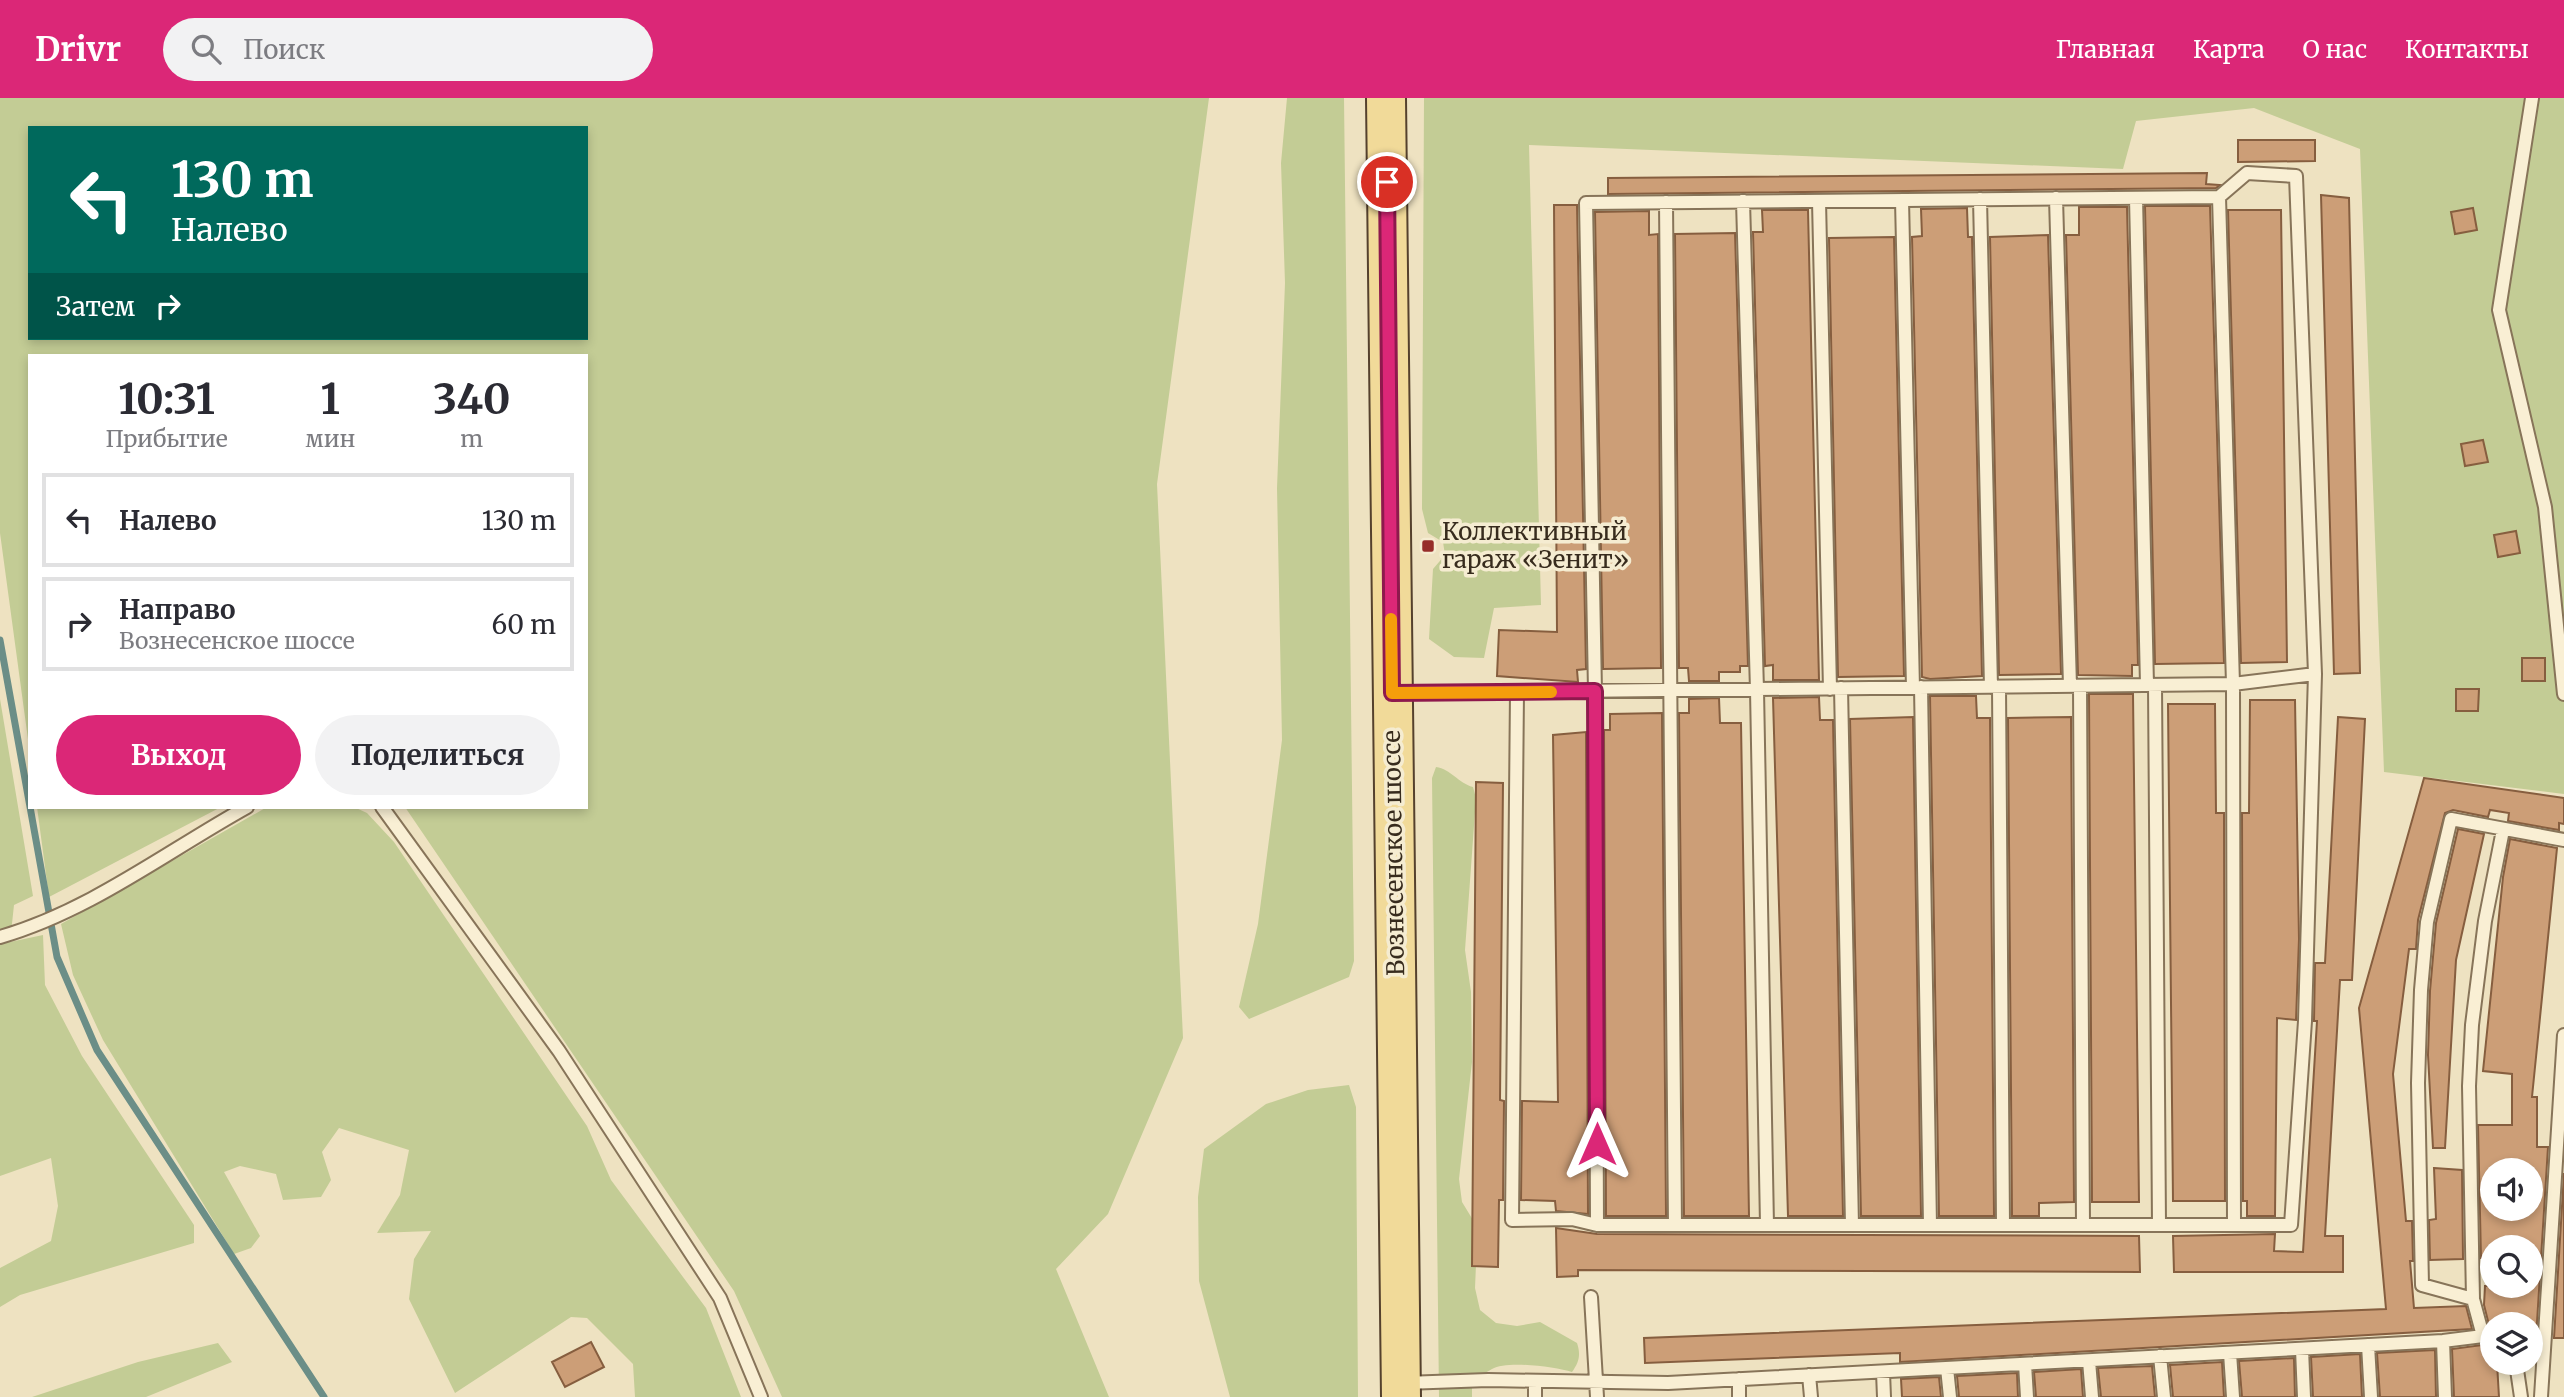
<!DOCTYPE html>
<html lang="ru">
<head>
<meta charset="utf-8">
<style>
  :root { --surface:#fff; --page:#f2f2f3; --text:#2b2b33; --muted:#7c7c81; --line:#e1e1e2; --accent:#db2777 }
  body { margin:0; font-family:Merriweather,serif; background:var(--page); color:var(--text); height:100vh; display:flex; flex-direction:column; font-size:26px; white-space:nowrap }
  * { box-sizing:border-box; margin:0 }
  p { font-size:23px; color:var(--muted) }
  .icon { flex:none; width:38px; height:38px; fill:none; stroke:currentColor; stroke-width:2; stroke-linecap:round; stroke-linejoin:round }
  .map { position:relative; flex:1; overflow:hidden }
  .sheet { position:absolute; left:28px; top:256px; width:560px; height:455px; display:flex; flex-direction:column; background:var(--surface); border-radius:0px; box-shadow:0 4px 10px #0003 }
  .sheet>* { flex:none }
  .top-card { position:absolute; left:28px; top:28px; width:560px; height:214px; border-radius:0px; box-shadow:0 4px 10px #0003; background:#00695c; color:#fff; overflow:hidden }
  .tools { position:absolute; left:2480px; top:1060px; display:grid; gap:14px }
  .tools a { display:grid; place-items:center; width:63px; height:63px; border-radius:50%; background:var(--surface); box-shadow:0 4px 10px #0003; font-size:35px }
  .pin { position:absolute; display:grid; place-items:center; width:60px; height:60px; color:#fff; margin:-30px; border:4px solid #fff; border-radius:50%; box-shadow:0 2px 7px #0007 }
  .me { position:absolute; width:77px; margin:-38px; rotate:0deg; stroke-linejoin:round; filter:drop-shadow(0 0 5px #0008) }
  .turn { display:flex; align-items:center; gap:24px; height:147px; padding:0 28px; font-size:32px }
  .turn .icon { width:91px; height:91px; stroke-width:2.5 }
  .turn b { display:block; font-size:49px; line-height:60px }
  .then { display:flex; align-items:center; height:66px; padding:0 28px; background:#0003; gap:14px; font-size:26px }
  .eta { display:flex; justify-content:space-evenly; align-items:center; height:119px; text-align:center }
  .eta b { font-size:42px; font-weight:700; line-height:49px }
  .cta { display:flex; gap:14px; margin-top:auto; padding:14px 28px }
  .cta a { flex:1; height:80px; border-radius:42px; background:var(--accent); color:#fff; font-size:28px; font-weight:700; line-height:80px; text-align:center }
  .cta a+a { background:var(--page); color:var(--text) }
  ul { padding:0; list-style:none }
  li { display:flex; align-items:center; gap:21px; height:94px; margin:0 14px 10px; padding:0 14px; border:4px solid var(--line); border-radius:0px }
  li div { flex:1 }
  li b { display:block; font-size:26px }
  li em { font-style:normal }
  header { display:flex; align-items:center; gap:42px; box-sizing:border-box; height:98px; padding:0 35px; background:var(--accent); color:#fff }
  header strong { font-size:33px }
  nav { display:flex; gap:38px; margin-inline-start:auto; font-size:24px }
  .search { width:490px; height:63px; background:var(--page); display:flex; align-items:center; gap:18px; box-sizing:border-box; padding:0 24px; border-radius:38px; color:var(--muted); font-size:26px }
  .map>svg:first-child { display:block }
  .green { fill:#c3cc95; fill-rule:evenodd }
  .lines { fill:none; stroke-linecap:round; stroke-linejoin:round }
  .stream { stroke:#6b8e87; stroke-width:7 }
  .building { fill:#cc9e77; stroke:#865e3f; stroke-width:2; fill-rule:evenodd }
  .service-casing { stroke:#877459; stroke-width:16 }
  .primary-casing { stroke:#55412d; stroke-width:42 }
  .service { stroke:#f9efd4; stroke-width:12 }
  .primary { stroke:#f1da99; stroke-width:38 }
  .route-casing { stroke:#8e194d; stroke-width:18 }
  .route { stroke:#db2777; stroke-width:12 }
  .slow { stroke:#f59e0b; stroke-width:12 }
  .poi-dot { fill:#962d29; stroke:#f5ecd1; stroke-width:2.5 }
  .labels { text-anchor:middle; stroke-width:7; stroke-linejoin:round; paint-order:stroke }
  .poi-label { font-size:24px; fill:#372b1d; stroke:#f5ecd1; text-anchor:start }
  .street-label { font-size:24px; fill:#372b1d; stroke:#f5ecd1 }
</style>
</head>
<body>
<header>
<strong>Drivr</strong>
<div class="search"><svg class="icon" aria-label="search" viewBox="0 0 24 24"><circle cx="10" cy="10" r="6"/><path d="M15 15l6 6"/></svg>Поиск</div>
<nav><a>Главная</a><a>Карта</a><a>О нас</a><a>Контакты</a></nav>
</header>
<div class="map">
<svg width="2564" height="1299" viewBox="0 0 2564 1299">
  <rect width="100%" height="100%" fill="#eee2c1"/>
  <path class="green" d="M0,0H1209L1157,386L1183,940L1108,1116L1056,1171L1109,1299H782L734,1193L405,709H586V257H30V656L0,435ZM30,30H586V240H30Z
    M1287,0H1344L1354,863L1349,879L1249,921L1239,909L1258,826L1282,642L1277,390L1285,185L1281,65Z
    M1424,0H2564V696L2384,674L2360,51L2254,10L2136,23L2123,71L1529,47L1541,507L1494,510L1484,560L1454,559L1429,541L1433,471L1445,457L1443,444L1428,435L1422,411Z
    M0,601L33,798L14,807L10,844L43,837L45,887L82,958L194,1127V1145L20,1197L0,1209V1170L51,1143L58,1108L51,1060L0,1078Z
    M1436,669C1451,671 1458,685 1473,689L1476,700L1465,852L1471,894L1472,964L1459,1081L1462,1104L1473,1122L1477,1143L1475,1190L1480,1212L1496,1225L1517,1228L1540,1224L1577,1245C1581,1257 1579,1264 1572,1274C1555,1269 1507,1262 1492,1271C1485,1275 1480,1278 1472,1281V1299H1439L1432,680Z
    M37,709H221L49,799Z
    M267,709H354L367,715L394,744L587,1028L611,1082L706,1210L741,1299H635L633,1266L587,1220L571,1219L455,1295L409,1201L414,1161L431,1133L377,1135L400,1097L409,1052L339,1030L322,1054L331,1082L321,1099L283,1102L276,1076L240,1068L224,1074L260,1138L251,1150L234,1156L103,942L73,877L61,826Z
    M1349,987L1356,1009L1358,1299H1230L1199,1183L1198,1099L1204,1051L1266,1006L1308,992Z
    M218,1245L232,1264L146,1299H32L138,1264Z"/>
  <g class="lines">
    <path class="stream" d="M0,542L57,859L97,952L324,1299"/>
  </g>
  <path class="building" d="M2238,42H2315V63L2238,64Z
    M2207,75L2206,86L2220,87L2216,90L1608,96V80Z
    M2321,97L2349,100L2360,575L2334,576Z
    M1554,107H1577L1586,571L1577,572L1578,584L1497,578L1499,532L1557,534Z
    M2145,108H2210L2224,565L2155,566Z
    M2079,109H2127L2138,567H2132V578L2078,577L2066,137H2079Z
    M1967,110L1968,139H1972L1982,578L1930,581L1922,579L1912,139L1922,138L1921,111Z
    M2473,110L2477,132L2455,136L2451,114Z
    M1762,112H1808L1819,582H1773V567L1765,568L1753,134H1763Z
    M2228,112H2281L2287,564L2241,565Z
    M1649,113V137L1658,136L1661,570L1603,571L1595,114Z
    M1735,135L1748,568H1740V574H1719V583H1689L1688,570H1679L1675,136Z
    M2048,137L2061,576L1999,577L1990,139Z
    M1894,139L1904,578L1838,579L1829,140Z
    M2483,342L2488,364L2465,368L2461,346Z
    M2516,433L2520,455L2498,459L2494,437Z
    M2522,560H2545V583H2522Z
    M2456,591H2479L2478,613H2456Z
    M2089,596H2133L2139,1104H2092Z
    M1930,598H1976L1977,620H1990L1994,1118H1939Z
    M1819,599L1820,622H1833L1843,1118H1788L1773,600Z
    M1719,600L1720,625H1741L1749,1118H1684L1679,615H1689V601Z
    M2250,602H2295L2299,841L2296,922L2277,920L2275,1118H2247V1103H2243L2242,715H2249Z
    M2168,606H2215L2216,715H2224L2225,1103H2173Z
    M1662,615L1666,1118H1606L1604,632H1610V616Z
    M1913,619L1921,1118H1861L1850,621Z
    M2071,619L2074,1104L2039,1105V1118H2012L2008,620Z
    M2338,619L2365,621L2352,882H2340L2325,1138H2343V1174H2174L2173,1138L2275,1136L2274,1153L2303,1154L2317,923H2314L2315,865H2325Z
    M1586,634L1588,1116L1556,1113L1555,1103L1521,1102L1522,1003L1558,1004L1553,637Z
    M2424,680L2564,700V726L2559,725V732L2508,723L2509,715L2490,712L2488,719L2453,712L2445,715L2418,822L2416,851H2409L2393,976L2406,1123H2412L2413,1163H2410L2414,1210L2466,1208L2472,1231L1900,1264V1255L1645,1265L1644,1240L2386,1211L2359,910Z
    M1476,684L1503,685L1500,1002L1504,1003L1503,1102H1499L1498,1169L1472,1168Z
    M2458,731L2484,736L2456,862L2445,1050H2433L2428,957L2430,893L2436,825Z
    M2510,741L2557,750L2532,999H2537V1049H2548L2536,1240H2530V1227H2492L2490,1231L2484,1207L2485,1188H2530V1150H2492V1159L2481,1160L2478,1027H2512V976L2483,973L2503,779ZM2492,1073H2530V1111H2492Z
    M2434,1070L2462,1072L2463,1161L2430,1162L2429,1122L2436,1121Z
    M2564,1075V1240H2554Z
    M1556,1130L1597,1136L2139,1138L2140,1174L1578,1172V1178L1557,1179Z
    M591,1244L604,1269L565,1289L552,1264Z
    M2482,1247L2492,1250V1265H2497L2499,1299H2454L2452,1251Z
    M2435,1252L2436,1299H2380L2377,1255Z
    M2360,1256L2362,1299H2313L2311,1259Z
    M2294,1260L2295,1299H2242L2239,1263Z
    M2222,1264L2224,1299H2173L2170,1267Z
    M2152,1268L2155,1299H2101L2098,1270Z
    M2081,1271L2083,1299H2036L2034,1274Z
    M2017,1275L2018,1299H1959L1957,1278Z
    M1939,1279L1941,1299H1902L1901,1281Z"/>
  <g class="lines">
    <defs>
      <path id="service" d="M2532,0L2499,212L2545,409L2564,596
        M2219,99L2233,586L2234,1127
        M2056,100L2070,588
        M2136,100L2147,587
        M1980,101L1991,589
        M1902,102L1913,590
        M1743,103L1757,592L1767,1127
        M1819,103L1830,591
        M1666,104L1675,1127
        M2155,587L2159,1127
        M2080,588L2083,1127
        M1921,589L1930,1127
        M1999,589L2003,1127
        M1841,590L1852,1127
        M1517,594L1512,1122L1572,1121L1597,1127H2291L2305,923L2315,576L2296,78L2247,75L2219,99L1586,105L1595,593L1597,1127
        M1395,595L2233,586L2315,576
        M382,709L559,953L720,1200L761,1299
        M0,839C90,813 166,754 247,709
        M1591,1199L1597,1299
        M2473,1201L2422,1187L2418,985L2421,892L2427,824L2451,721L2564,742
        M2492,1241L2483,1238L2473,1201L2469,988L2472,927L2485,823L2503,732
        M2443,1243L2445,1299
        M2368,1247L2371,1299
        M2302,1251L2304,1299
        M2230,1255L2233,1299
        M2160,1258L2164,1299
        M2089,1263L2092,1299
        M2516,1265L2521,1299
        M2025,1266L2027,1299
        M1947,1270L1950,1299
        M1883,1274L1884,1299
        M1809,1277L1811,1299
        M1739,1281V1299
        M1535,1284V1299
        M1405,1285L1488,1282L1668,1285L2443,1243L2483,1238
        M2541,1299L2564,937"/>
      <path id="primary" d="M1386,0L1401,1299"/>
    </defs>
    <use href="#service" class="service-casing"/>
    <use href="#primary" class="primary-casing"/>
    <use href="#service" class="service"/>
    <use href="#primary" class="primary"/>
  </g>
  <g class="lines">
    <defs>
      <path id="route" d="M1387,84L1392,595L1595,593L1597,1046"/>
    </defs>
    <use href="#route" class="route-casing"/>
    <use href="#route" class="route"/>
    <path class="slow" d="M1391,521L1392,595L1551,594"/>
  </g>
  <rect class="poi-dot" x="1421" y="441" width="14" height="14" rx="3.5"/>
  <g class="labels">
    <g class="poi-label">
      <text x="1442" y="442">Коллективный<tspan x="1442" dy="28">гараж «Зенит»</tspan></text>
    </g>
    <g class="street-label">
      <text transform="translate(1394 755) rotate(-91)" y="8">Вознесенское шоссе</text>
    </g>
  </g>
</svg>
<div class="tools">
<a><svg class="icon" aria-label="sound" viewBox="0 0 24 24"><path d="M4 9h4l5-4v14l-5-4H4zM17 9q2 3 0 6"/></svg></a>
<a><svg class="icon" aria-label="search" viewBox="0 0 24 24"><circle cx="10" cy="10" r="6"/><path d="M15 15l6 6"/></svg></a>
<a><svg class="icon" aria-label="layers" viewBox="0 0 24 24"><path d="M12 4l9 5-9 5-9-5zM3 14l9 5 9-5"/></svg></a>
</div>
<div class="pin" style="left:1387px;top:84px;background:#d93025"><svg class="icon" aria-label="arrive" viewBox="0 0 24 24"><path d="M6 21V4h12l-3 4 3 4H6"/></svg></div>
<svg class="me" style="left:1597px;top:1046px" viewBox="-20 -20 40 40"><path d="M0-17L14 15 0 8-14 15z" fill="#db2777" stroke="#fff" stroke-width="4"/></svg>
<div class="top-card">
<div class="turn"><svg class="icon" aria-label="left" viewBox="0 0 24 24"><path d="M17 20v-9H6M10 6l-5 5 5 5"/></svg><div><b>130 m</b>Налево</div></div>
<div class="then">Затем<svg class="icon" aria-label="right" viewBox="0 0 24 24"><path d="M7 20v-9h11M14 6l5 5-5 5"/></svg></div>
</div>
<section class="sheet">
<div class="eta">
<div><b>10:31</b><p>Прибытие</p></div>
<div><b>1</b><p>мин</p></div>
<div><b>340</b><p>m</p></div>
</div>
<ul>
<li><svg class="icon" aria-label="left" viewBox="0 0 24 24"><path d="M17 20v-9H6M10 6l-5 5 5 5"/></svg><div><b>Налево</b></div><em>130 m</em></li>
<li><svg class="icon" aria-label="right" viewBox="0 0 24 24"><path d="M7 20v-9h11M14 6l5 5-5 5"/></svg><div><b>Направо</b><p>Вознесенское шоссе</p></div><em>60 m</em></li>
</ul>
<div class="cta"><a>Выход</a><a>Поделиться</a></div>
</section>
</div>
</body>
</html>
